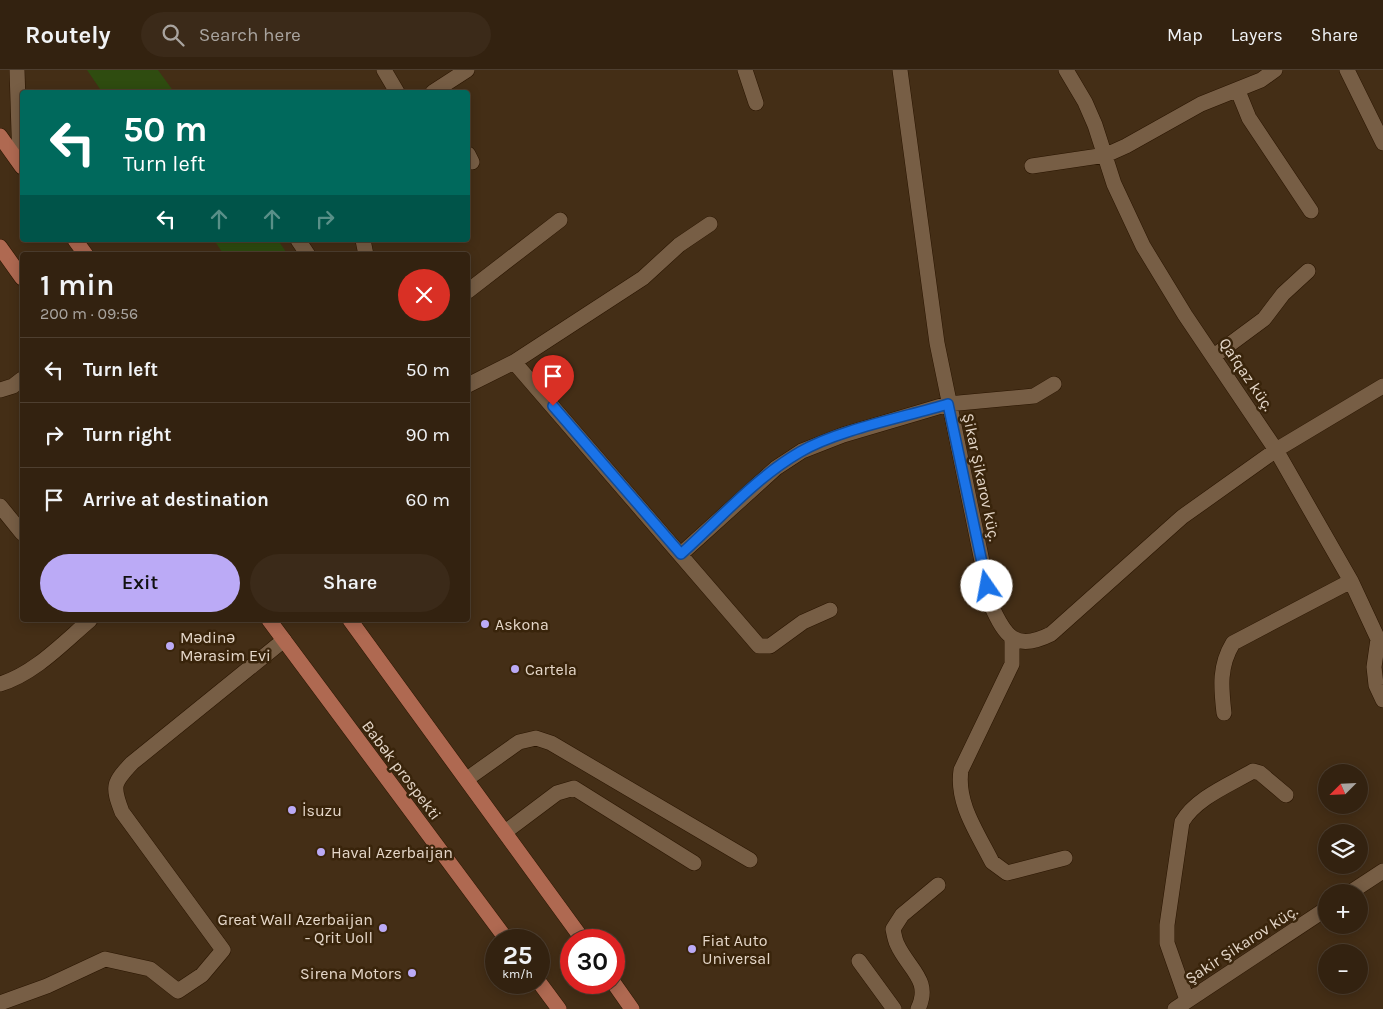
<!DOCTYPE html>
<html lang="en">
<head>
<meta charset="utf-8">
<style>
  :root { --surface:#332210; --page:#3b2a19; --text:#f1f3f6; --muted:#a9a49f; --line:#4e3f30; --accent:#bbaaf6 }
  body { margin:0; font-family:Karla,sans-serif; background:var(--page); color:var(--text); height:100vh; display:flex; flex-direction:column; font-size:19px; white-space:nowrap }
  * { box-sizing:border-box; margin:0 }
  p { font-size:16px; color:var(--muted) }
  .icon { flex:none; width:28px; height:28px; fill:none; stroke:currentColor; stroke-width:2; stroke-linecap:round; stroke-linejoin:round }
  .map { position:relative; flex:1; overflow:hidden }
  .panel { position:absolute; left:20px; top:182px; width:450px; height:370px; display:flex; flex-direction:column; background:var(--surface); border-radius:5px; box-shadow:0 2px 12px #0003,0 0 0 1px var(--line) }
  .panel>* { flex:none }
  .banner { position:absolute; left:20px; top:20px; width:450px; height:152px; border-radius:5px; box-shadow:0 2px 12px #0003,0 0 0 1px var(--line); background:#00695c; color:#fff; overflow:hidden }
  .needle { width:32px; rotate:246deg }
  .controls { position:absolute; left:1318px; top:694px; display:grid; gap:10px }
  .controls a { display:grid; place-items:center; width:50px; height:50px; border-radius:50%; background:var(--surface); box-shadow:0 2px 12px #0003,0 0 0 1px var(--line); font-size:25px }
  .speed { position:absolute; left:485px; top:859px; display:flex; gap:10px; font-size:25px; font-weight:700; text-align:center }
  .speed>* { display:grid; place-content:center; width:65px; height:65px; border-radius:50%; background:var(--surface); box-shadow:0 2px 12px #0003,0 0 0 1px var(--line); line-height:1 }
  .speed small { font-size:12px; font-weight:400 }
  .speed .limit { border:8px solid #d22; background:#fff; color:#111 }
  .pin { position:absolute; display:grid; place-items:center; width:42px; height:42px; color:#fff; margin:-51px -21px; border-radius:50% 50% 50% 0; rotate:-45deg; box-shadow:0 0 5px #0007 }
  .pin .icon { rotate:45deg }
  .me { position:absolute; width:55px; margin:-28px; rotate:348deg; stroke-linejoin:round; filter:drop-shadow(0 0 4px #0008) }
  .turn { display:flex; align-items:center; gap:18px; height:105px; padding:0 20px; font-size:22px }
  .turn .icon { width:65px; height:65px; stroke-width:2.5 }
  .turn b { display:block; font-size:35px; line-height:42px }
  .lanes { display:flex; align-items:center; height:48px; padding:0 20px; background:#0003; justify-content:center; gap:25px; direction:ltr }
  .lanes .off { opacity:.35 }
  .round { display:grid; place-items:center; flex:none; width:52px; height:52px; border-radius:26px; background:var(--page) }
  .headline { display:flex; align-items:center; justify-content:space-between; height:85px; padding:0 20px }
  h1 { font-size:30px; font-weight:600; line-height:38px }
  .cta { display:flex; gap:10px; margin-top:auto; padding:10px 20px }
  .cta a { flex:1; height:58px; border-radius:30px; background:var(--accent); color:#111; font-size:20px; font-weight:600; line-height:58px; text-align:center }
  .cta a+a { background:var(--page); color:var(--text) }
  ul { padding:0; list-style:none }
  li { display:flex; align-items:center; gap:15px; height:65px; padding:0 20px; border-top:1px solid var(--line) }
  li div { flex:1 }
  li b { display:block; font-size:19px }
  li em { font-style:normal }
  header { display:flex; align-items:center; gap:30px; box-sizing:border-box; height:70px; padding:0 25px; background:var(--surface); border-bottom:1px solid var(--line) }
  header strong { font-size:24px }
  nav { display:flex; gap:28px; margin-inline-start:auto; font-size:18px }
  .search { width:350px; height:45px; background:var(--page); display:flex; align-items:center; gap:12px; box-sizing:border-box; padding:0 18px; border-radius:28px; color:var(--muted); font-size:19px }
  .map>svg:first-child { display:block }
  .green { fill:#2f4c10 }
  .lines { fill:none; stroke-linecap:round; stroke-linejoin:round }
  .minor-casing { stroke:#2a1500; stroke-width:16 }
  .major-casing { stroke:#2a1500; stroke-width:16 }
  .minor { stroke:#775e45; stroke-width:15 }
  .major { stroke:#af6951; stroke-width:15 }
  .route-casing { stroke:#114b97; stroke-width:12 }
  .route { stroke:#1a73e8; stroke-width:9 }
  .poi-dot { fill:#bbaaf6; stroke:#39240b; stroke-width:2 }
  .labels { text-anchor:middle; stroke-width:5; stroke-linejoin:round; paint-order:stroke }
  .street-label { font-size:16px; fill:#e5d7c9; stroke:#39240b }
  .poi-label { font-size:16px; fill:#e5d7c9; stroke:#39240b; text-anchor:start }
</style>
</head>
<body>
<header>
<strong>Routely</strong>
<div class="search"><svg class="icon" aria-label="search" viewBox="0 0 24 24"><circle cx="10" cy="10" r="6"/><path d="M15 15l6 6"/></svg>Search here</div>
<nav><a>Map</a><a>Layers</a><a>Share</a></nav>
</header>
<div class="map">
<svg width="1383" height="939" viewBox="0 0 1383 939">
  <rect width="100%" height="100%" fill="#442e16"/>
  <path class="green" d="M87,0H158L174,22H102Z
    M214,170H278L288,185H224Z"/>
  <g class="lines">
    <defs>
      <path id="minor" d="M17,0L20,93
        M384,0L397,22
        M745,0L756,33
        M900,0L937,273L991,535C1005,566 1015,582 1051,564L1182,447L1276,380L1383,316
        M1066,0L1085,32L1095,55L1114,114L1143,176L1185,245L1276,380L1351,511L1378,569L1374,597L1376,615L1383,630
        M1347,0L1383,73
        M1238,21L1249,48L1311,141
        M433,22L467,0
        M468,84L472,92
        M1032,96L1106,85L1126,76L1201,34L1261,10L1275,0
        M298,170L308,185
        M363,170L366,185
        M468,221L560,150
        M1214,286L1264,249L1283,224L1308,201
        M514,292L759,576H770L803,552L830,540
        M468,315L514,292L643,208L679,175L710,154
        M0,320L13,316L22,309
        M0,436L22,463
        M681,484L776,398L802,381L843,365L948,334L1034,326L1054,314
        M1012,568V594L961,700C956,733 977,762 992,792L1007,803L1065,788
        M0,614C34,604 63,573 90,550
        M1224,643C1221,617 1219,596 1233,573L1351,511
        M467,709L519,672L536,668L551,673L750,790
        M505,762L557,723L574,718L694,793
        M1351,822L1383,801
        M859,891L894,939
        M1187,930L1167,873V855L1182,752C1196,728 1229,715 1253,701L1260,703L1286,725
        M0,933L47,916L105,889L150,899L178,921L202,905L223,880L122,742C112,716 113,713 132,693L284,570
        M918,939C932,910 908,899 897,874C895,870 894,864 893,859L902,845L938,815
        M1175,939L1326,839"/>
      <path id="major" d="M0,66L22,97
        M75,170L86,185
        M0,177L22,208
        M269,550L507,870
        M350,550L583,870
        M539,912L559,939
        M613,912L632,939"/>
    </defs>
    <use href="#minor" class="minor-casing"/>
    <use href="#major" class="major-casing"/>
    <use href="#minor" class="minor"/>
    <use href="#major" class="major"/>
  </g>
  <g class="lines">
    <defs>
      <path id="route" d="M553,336L681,484C719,450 755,408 800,382C837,360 905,347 948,334L987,516"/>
    </defs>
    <use href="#route" class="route-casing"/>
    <use href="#route" class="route"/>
  </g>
  <g class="poi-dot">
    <circle cx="485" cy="554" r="5"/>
    <circle cx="170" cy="576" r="5"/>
    <circle cx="515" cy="599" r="5"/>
    <circle cx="292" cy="740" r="5"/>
    <circle cx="321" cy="782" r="5"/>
    <circle cx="383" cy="858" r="5"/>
    <circle cx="692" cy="879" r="5"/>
    <circle cx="412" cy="903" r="5"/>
  </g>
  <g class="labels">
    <g class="street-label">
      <text transform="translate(1247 304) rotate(56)" y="6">Qafqaz küç.</text>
      <text transform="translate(982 407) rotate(78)" y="6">Şikar Şikarov küç.</text>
      <text transform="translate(402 700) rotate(53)" y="6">Babək prospekti</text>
      <text transform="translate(1241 874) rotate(-33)" y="6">Şakir Şikarov küç.</text>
    </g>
    <g class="poi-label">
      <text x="495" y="560">Askona</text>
      <text x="180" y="573">Mədinə<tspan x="180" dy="18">Mərasim Evi</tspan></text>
      <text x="525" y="605">Cartela</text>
      <text x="302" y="746">İsuzu</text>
      <text x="331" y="788">Haval Azerbaijan</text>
      <text x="373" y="855" text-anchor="end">Great Wall Azerbaijan<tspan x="373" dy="18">- Qrit Uoll</tspan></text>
      <text x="702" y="876">Fiat Auto<tspan x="702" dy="18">Universal</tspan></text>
      <text x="402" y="909" text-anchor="end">Sirena Motors</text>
    </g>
  </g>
</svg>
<div class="controls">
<a><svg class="needle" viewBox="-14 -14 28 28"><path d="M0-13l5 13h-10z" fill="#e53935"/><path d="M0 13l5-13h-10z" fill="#a9a49f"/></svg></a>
<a><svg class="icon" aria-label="layers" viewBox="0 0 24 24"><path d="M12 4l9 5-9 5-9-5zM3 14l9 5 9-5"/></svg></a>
<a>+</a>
<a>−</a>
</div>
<div class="speed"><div>25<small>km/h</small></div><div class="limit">30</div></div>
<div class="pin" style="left:553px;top:336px;background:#d93025"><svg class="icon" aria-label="arrive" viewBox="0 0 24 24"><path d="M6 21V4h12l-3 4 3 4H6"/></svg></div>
<svg class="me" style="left:987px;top:516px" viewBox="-20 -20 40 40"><circle r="19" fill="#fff"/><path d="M0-13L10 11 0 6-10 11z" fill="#1a73e8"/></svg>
<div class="banner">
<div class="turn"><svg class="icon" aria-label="left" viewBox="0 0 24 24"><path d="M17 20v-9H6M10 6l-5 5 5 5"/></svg><div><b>50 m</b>Turn left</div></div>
<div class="lanes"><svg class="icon" aria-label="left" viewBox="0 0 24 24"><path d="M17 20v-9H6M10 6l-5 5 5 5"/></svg><svg class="icon off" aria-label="ahead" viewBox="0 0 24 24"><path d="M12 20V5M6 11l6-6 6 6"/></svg><svg class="icon off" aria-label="ahead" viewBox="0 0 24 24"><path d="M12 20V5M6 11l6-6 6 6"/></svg><svg class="icon off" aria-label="right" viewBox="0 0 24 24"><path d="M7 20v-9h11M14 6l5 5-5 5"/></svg></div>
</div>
<section class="panel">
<div class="headline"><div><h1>1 min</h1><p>200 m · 09:56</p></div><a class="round" style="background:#d93025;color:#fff"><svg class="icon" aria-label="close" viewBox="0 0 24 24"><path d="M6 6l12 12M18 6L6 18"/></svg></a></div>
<ul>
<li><svg class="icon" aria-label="left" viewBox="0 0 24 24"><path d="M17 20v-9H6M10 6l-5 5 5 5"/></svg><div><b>Turn left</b></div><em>50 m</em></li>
<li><svg class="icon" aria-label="right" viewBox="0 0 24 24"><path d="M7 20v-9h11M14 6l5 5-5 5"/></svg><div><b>Turn right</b></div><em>90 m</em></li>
<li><svg class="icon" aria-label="arrive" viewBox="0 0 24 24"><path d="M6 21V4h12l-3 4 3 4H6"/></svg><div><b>Arrive at destination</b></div><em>60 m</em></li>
</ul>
<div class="cta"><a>Exit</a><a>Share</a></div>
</section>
</div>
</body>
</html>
